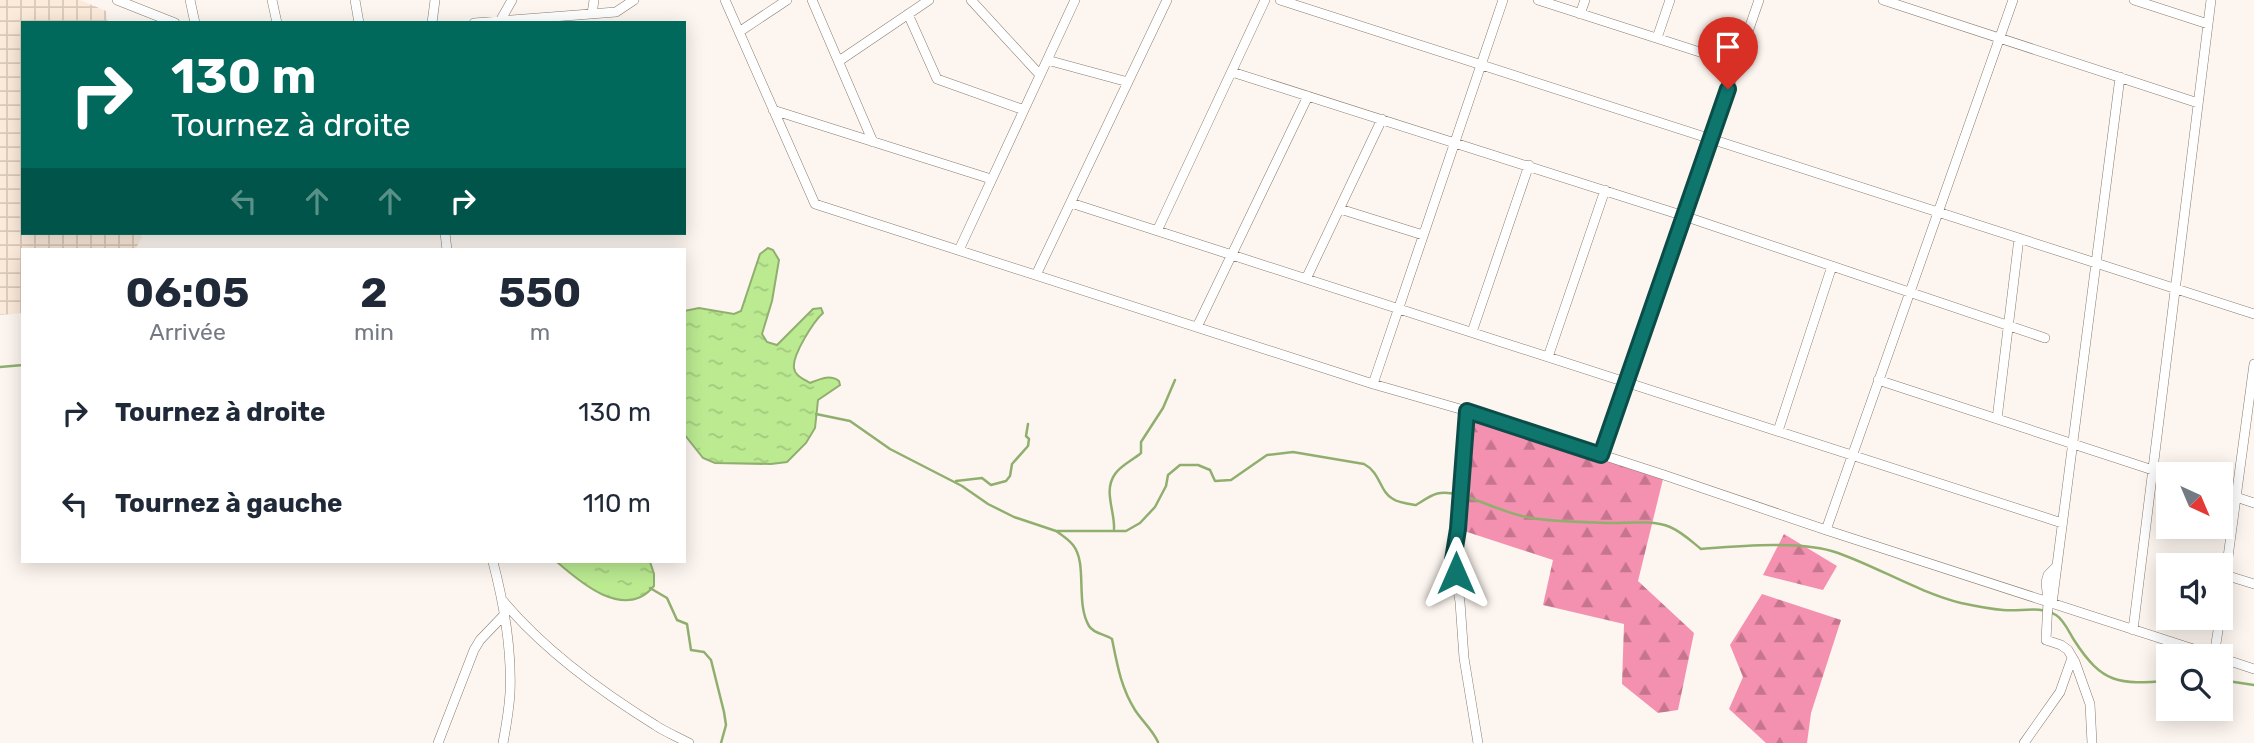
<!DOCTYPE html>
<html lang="fr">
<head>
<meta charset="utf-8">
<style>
  :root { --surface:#fff; --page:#f6f6f7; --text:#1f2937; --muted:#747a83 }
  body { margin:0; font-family:Rubik,sans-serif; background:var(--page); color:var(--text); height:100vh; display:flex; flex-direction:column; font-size:26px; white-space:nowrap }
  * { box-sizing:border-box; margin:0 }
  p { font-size:23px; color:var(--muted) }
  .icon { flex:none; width:38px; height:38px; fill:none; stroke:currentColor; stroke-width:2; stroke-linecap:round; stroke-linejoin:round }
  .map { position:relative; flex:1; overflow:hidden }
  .details { position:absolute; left:21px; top:248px; width:665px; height:315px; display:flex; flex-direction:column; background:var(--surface); border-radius:0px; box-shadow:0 4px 18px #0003 }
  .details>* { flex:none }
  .banner { position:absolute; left:21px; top:21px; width:665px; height:214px; border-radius:0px; box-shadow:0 4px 18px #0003; background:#00695c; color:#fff; overflow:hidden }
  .needle { width:46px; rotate:136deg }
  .fabs { position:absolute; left:2156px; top:462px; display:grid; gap:14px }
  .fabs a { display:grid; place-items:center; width:77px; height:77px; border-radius:0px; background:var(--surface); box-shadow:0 4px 18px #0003; font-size:35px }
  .pin { position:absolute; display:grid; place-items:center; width:60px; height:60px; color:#fff; margin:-72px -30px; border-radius:50% 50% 50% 0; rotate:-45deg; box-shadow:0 0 7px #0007 }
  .pin .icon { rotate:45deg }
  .me { position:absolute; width:77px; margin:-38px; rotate:0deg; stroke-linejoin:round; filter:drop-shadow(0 0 5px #0008) }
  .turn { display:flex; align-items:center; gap:24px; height:147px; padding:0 35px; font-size:32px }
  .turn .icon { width:91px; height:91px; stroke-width:2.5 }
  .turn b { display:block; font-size:49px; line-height:60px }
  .lanes { display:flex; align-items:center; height:66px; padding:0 35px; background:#0003; justify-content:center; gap:35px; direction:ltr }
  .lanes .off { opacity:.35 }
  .eta { display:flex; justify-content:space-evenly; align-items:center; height:119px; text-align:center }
  .eta b { font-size:42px; font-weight:700; line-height:49px }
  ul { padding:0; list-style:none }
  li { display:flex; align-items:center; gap:21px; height:91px; padding:0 35px }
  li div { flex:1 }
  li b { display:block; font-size:26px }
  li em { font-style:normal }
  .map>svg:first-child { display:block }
  .industrial { fill:url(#industrial-grid) }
  .forest { fill:url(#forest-firs) }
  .water { fill:url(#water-ripples); stroke:#90af6f; stroke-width:2 }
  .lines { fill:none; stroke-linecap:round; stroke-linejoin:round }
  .stream { stroke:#90af6f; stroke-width:2.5 }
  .street-casing { stroke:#897b6d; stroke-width:10 }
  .street { stroke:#fff; stroke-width:9 }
  .route-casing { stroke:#0a4d48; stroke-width:18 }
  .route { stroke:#0f766e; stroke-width:12 }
</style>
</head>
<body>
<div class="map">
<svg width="2254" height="743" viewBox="0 0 2254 743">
  <defs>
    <pattern id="industrial-grid" width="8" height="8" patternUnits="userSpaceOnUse" patternTransform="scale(1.75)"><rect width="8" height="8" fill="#fceada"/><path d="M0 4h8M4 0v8" fill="none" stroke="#d8c9bb"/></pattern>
    <pattern id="forest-firs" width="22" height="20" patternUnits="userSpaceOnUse" patternTransform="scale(1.75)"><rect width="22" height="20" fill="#f490b0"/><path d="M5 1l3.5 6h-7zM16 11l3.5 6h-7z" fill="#c6758f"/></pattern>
    <pattern id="water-ripples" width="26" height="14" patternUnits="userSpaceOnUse" patternTransform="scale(1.75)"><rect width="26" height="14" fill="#bbea91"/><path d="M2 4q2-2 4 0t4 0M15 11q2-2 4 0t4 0" fill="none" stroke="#a1c97d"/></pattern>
  </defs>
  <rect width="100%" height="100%" fill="#fdf6f0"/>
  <path class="industrial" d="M0,0H80L106,11L108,23H23V233H141L142,237L135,250H23V313L0,315Z"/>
  <path class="forest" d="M1467,411L1664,475L1638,581L1694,633L1678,710L1658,713L1622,684L1624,624L1543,605L1553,560L1458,529Z
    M1784,534L1837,566L1823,590L1763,575Z
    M1762,594L1841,620L1811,713L1807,743H1766L1729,709L1743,677L1730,645Z"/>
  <path class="water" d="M768,248L773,250L779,260L772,301L762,334L767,342L777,345L813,309L821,308L823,313C814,321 792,355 794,368C795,376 804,379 810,383C820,379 830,374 839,381L840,385L818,400L815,428L806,443L787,462L771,464L715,463L703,458L684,434V311L699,308L734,314L741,311L760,254Z
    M557,562H650L654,574V586C625,621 581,583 557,562Z"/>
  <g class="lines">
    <path class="stream" d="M0,367L23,365
      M816,414L850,421L890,449L962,486L988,504L1014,517L1056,531H1126L1140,523L1155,507L1166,486L1168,475L1180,465H1198L1210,470L1215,481L1231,480L1267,455L1293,452L1364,464C1381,473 1379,491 1393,499C1399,503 1409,504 1416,505C1432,495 1439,489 1458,495
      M956,481L982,478L991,485L1006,481L1010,476L1012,464L1028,446L1029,439L1026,436L1028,424
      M1464,496C1487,503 1507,514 1531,518C1557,522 1584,522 1611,523C1629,523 1653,520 1670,527C1682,532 1691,541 1701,549C1738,546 1803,540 1838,553C1880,568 1918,592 1961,603C1975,606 1990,609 2003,610C2021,612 2039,605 2056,615C2064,620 2069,632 2074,640C2103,685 2119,684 2168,681
      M1114,529C1115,511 1103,491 1115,474C1121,465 1133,460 1141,453V442L1163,408L1175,380
      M1056,531C1062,535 1069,540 1073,545C1088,564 1075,602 1089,626C1094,634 1105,634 1112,639C1117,664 1121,688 1135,710C1142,721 1152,729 1158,742
      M650,588L667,598L677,620L687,624L691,650L704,652L711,660L724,712L726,725L721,743
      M2221,680L2254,685"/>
    <defs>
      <path id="street" d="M117,0L175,23
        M190,0L195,23
        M272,0L277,23
        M355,0L359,23
        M725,0L815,204L1373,384L1467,411L1664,475L1826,530L2215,656
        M812,0L873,142
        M971,0L1040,75
        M1280,0L2254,314
        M1538,0L1737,64
        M1883,0L2198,103
        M2134,0L2208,24
        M592,14L594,0
        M908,14L937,79L1024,110
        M1580,14L1585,0
        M432,23L435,0
        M474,23L616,12L634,0
        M499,23L512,0
        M739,32L787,0
        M1657,38L1670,0
        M1047,60L1128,82
        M839,61L929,0
        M1232,72L1684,216L2045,338
        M773,110L991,179
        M1071,203L2062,523
        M1340,209L1423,235
        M1157,231L1265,0
        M445,233L447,250
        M959,250L1075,0
        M1036,275L1167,0
        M1306,279L1382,119
        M1197,327L1308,96
        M1472,332L1529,165
        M1548,357L1605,190
        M1878,380L2168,475
        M1373,384L1503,0
        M1467,411L1458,529L1453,560L1460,602L1464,658L1478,743
        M1997,419L2019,238
        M1778,431L1832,266
        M1601,455L1759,0
        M2221,492L2254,503
        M1826,530L2013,0
        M493,562C504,604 512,649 510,693C509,710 506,727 503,743
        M2057,566L2048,575L2046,582L2048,602L2046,640L2061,645L2068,650L2075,662L2090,704L2092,743
        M2225,575L2254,584
        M503,601C545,651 600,691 655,725C665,732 678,737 689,743
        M2052,604L2120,77
        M2221,609L2254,364
        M2133,630L2211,0
        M2214,656L2220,618
        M2221,658L2254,669
        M438,743L474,650L480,640L503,616
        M2024,743L2060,692L2072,658"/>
    </defs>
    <use href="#street" class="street-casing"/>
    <use href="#street" class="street"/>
  </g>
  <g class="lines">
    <defs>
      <path id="route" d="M1456,573L1453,560L1458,529L1467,411L1601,455L1728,89"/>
    </defs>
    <use href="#route" class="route-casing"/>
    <use href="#route" class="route"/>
  </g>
</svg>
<div class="fabs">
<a><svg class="needle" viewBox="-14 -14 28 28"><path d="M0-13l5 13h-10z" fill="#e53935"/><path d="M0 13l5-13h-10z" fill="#747a83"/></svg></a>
<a><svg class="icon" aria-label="sound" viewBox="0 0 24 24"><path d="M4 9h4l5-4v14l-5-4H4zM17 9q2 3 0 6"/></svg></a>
<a><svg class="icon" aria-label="search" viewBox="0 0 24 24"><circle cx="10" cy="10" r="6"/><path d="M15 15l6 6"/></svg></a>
</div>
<div class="pin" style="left:1728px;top:89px;background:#d93025"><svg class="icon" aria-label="arrive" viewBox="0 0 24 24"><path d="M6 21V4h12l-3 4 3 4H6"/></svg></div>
<svg class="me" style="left:1456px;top:573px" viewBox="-20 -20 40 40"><path d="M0-17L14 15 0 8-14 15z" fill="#0f766e" stroke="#fff" stroke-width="4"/></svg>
<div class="banner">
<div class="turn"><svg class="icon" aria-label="right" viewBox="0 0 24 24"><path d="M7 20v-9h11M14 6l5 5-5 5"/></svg><div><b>130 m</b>Tournez à droite</div></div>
<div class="lanes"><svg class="icon off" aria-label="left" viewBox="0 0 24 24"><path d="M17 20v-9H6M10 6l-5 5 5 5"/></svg><svg class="icon off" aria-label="ahead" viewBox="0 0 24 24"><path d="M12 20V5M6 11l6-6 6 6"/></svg><svg class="icon off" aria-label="ahead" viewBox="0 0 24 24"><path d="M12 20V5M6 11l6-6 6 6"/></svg><svg class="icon" aria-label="right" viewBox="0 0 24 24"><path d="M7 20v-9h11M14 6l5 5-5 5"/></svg></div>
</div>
<section class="details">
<div class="eta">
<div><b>06:05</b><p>Arrivée</p></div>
<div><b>2</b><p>min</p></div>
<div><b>550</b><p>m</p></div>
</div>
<ul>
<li><svg class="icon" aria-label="right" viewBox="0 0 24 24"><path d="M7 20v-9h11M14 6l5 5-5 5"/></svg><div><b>Tournez à droite</b></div><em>130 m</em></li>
<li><svg class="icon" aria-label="left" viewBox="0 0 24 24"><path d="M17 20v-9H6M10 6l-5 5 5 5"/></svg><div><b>Tournez à gauche</b></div><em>110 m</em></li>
</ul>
</section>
</div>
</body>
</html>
